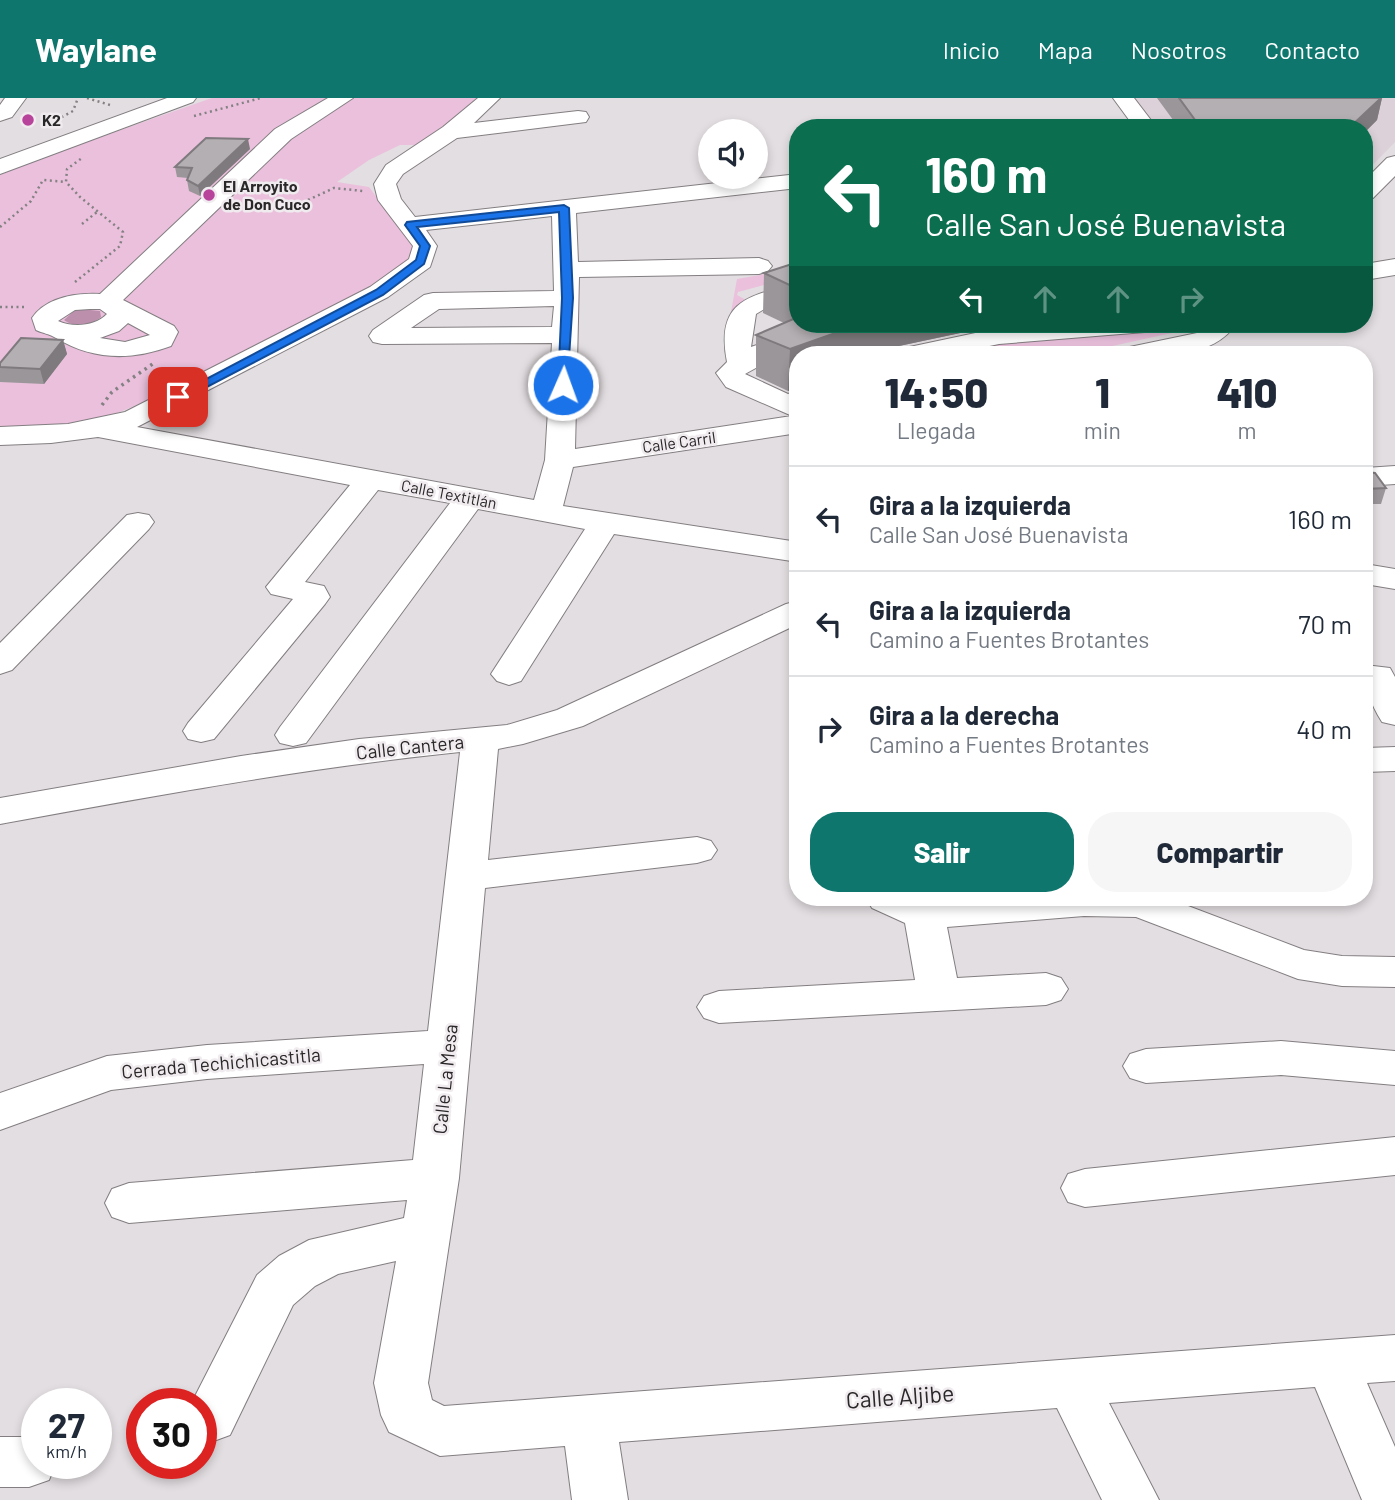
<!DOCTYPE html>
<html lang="es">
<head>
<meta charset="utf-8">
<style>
  :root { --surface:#fff; --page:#f6f6f7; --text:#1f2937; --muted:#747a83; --line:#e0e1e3; --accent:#0f766e }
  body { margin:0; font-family:Barlow,sans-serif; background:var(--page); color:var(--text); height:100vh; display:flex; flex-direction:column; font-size:26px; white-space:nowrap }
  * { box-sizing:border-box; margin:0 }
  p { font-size:23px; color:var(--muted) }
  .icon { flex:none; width:38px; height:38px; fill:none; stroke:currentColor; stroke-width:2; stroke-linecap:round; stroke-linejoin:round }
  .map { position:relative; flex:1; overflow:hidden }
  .panel { position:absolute; left:789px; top:248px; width:584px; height:560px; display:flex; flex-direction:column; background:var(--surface); border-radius:28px; box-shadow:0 4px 10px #0003 }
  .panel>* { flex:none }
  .guide { position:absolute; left:789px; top:21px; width:584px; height:214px; border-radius:28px; box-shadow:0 4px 10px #0003; background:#0b6e4f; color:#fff; overflow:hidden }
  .tools { position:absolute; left:698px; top:21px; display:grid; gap:14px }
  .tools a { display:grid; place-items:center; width:70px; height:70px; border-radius:50%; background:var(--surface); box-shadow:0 4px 10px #0003; font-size:35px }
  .speed { position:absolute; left:21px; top:1290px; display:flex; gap:14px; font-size:35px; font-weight:700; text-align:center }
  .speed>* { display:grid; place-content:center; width:91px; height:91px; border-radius:50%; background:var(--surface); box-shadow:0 4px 10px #0003; line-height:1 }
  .speed small { font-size:18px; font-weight:400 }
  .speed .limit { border:10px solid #d22; background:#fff; color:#111 }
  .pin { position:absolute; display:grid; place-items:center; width:60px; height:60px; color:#fff; margin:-30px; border-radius:14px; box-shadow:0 4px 10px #0006 }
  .me { position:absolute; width:77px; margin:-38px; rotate:2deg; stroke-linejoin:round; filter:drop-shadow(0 0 5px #0008) }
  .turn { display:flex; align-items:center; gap:24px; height:147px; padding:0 21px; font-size:32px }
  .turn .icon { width:91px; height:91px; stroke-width:2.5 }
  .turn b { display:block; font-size:49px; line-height:60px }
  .lanes { display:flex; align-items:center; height:66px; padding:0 21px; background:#0003; justify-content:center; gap:35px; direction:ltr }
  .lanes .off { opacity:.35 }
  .eta { display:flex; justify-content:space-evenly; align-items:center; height:119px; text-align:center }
  .eta b { font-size:42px; font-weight:800; line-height:49px }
  .primary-button { display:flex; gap:14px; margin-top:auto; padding:14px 21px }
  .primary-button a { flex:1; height:80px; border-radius:28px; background:var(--accent); color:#fff; font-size:28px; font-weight:800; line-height:80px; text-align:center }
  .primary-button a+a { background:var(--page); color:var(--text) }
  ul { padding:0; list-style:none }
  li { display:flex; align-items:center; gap:21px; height:105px; padding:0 21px; border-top:2px solid var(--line) }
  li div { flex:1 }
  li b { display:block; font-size:26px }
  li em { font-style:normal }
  header { display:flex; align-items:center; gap:42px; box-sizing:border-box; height:98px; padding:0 35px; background:var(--accent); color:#fff }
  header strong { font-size:33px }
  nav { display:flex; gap:38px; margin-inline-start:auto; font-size:24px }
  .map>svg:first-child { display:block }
  .built { fill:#dcd1d8 }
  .green { fill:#eac0dc }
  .water { fill:#bc8fad }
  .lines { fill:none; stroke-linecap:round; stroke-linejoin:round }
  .minor-casing { stroke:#837e81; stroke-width:2 }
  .path-far1 { stroke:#848183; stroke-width:2.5; stroke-dasharray:2 3.5; stroke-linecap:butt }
  .path { stroke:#848183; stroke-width:3.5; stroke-dasharray:2.5 4.5; stroke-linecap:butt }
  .minor { fill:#fff; fill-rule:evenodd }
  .wall { fill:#9b9699 }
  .shaded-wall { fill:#7e7a7d }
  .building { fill:#b4afb2; stroke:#7e7a7d; stroke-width:2 }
  .route { fill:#1a73e8; stroke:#114b97; stroke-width:2 }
  .poi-dot { fill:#b7439b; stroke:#f0ebee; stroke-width:2.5 }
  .labels { text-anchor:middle; stroke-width:5; stroke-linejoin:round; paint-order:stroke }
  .far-poi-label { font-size:16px; font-weight:bold; fill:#292728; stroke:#f0ebee; text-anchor:start }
  .far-street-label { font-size:16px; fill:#292728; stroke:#f0ebee }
  .street-label { font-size:19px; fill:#292728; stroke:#f0ebee }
  .near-street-label { font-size:23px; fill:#292728; stroke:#f0ebee }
</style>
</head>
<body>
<header>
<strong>Waylane</strong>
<nav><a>Inicio</a><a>Mapa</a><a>Nosotros</a><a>Contacto</a></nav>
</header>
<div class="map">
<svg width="1395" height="1402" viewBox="0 0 1395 1402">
  <rect width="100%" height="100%" fill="#e3dee1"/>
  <path class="built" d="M1125,0H1395V44L1365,75V30H1149Z"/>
  <path class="green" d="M212,0H480L419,47H400L369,62L337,84L369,89L413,148L410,163L367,194L200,282L102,321L44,329L0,328V77L43,59Z
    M798,170L786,181L738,194L737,197L746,202L731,214L737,181Z
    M1136,230L1181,233L1071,257H925L989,243Z"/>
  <path class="water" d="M81,211L100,213L101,219C91,228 74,230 64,222L74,213Z"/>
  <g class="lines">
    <defs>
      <path id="minor" d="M5,0H26L12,19L0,23V7Z
        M167,0H196L193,4L0,76V61Z
        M328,0H353L291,41L123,202L174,228L178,234L171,248C131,263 92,262 56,240C50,236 42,235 36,232L32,220C47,199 76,195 100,196L275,31ZM90,211H100L107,216C96,228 73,230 58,223L75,212ZM128,225L150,237L125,244L100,240L119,233Z
        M478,0H500L474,25L578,13L586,14L589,19L586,24L578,25L457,40L403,76L396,86L401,101L415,119L798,76V90L576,115L578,164L759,160L768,163L772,168L768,173L759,176L579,179L575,351L798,317V335L573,369L563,408L798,444V464L614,436L521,583L509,587L497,583L491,576L585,431L478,411L306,645L293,648L280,645L275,637L280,629L450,405L378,392L305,484L324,488L330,499L325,506L214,641L201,644L188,641L183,633L188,625L293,501L271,496L266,489L350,387L98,339L51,345L0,347V329L68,326L125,314L370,189L409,161L413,148L378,102L374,86L386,67L443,29ZM552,118L554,193L433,195L424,197L373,232L369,238L373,244L382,246L552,245L545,362L534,402L137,329L388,199L430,169L437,148L426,132ZM554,208L552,229L411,230L439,211Z
        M1113,0H1134L1157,30H1135Z
        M1395,58V78L1373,100L1365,102V82L1387,60Z
        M1395,161V177L1365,182V166Z
        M798,185V201L766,210L756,216L751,249L819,226H859L855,232L779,257L745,276L788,296L798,293V315L790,317L726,289L716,275L727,264C715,202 749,198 798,185Z
        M1051,226H1158L1154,232L1145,234L999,246L947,257H896L900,251L999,230Z
        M1207,226H1236C1212,262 1155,259 1116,257L1120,251L1197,235Z
        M1395,368V386L1365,388V370Z
        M138,415L149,417L154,424L149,431L12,572L0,576V545L127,417Z
        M1365,466L1395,471V491L1365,486Z
        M798,503V526L583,628L523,646L498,651L488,762L697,739L711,743L717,752L711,761L697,765L485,790L459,1080L428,1285L432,1302L444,1308L1395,1237V1283L1367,1285L1395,1349V1402H1362L1315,1289L1109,1305L1159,1402H1102L1057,1310L619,1344L628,1402H572L565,1348L440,1358L389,1334L381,1317L374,1285L396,1163L338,1176L315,1188L293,1207L230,1337L211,1344L201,1341V1306H191L257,1177L279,1158L309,1142L404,1120L407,1102L129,1125L112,1119L105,1105L112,1091L129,1085L413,1062L424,966L207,981L111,992L0,1032V995L107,958L207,947L428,933L460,654C305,670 153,698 0,726V700L241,658L359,641L507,627L557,612L786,506Z
        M1365,567L1390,570L1395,579V627L1382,624C1370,605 1365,589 1365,567Z
        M1395,649V673L1365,674V650Z
        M866,800H922L928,802L961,800H1167L1304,852L1342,858L1395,859V889L1342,888L1298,881L1136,819L1084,818L947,829L957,880L1046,875L1061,880L1068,891L1061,902L1046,907L719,925L704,920L697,909L704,898L719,893L915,882L905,825L872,810Z
        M1281,943L1395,953V987L1281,977L1146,985L1130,980L1123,968L1130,956L1146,951Z
        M1395,1039V1077L1085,1109L1068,1104L1061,1090L1068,1076L1085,1071Z
        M0,1339H29L37,1341V1365H56L49,1382L29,1389H0Z"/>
    </defs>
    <use href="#minor" class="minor-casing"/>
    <path class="path-far1" d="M87,0L110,7
      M194,18L261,0
      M55,27L51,25L73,13L78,0
      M308,102L334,90L363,93
      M82,126L97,114
      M0,129L31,103L43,82L66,84
      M75,184L120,148L123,134L80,99L66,84L67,71L82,60
      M0,209H25"/>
    <path class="path" d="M102,307L112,294L154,265"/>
    <use href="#minor" class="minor"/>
  </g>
  <path class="wall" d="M1157,0H1382L1377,22L1365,34V30H1179Z
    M250,51L200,98L189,93L187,82L188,80L177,79L175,69Z
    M798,164V226H1032L998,227L899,248L895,253L798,257V290L788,293L756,278V237L784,225L763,215L764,175Z
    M63,242L67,256L44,286L0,284V265Z
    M1365,369L1367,374L1386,390L1381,406H1365Z"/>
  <path class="shaded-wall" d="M1381,0H1382L1377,22L1365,34V30H1349Z
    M248,41L250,51L200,98L198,88Z
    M798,191V226L796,231Z
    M861,226H999L998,227L899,248L895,253L885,257H798V290L788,293L790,251Z
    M63,242L67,256L44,286L40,271Z"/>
  <path class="building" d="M1179,0H1381L1349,30H1201Z
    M206,40L248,41L198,88L187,82L192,70L175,69Z
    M798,164V191L764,175Z
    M798,219V226H861L790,251L756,237Z
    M21,240L63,242L40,271L0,269V265Z
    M1365,369H1367V374L1375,375L1386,390L1365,391Z"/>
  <path class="route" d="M564,107L569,110L573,200L567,289L558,287L562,200L559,114L417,129L430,148L424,166L383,197L182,302L172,299L376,192L416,162L420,148L405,127L407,124Z"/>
  <g class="poi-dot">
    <circle cx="28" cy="22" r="7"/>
    <circle cx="209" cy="97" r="7"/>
  </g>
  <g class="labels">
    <g class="far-poi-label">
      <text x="42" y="28">K2</text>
      <text x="223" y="94">El Arroyito<tspan x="223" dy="18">de Don Cuco</tspan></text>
    </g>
    <g class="far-street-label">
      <text transform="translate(679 344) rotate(-8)" y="6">Calle Carril</text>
      <text transform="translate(449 396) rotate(11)" y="6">Calle Textitlán</text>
    </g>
    <g class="street-label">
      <text transform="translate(410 649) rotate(-6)" y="7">Calle Cantera</text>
      <text transform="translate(221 965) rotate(-5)" y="7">Cerrada Techichicastitla</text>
      <text transform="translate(445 981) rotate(-84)" y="7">Calle La Mesa</text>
    </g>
    <g class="near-street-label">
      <text transform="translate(900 1299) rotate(-4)" y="8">Calle Aljibe</text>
    </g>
  </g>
</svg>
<div class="tools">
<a><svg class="icon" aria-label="sound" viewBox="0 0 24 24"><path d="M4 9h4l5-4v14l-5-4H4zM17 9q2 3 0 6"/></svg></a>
</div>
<div class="speed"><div>27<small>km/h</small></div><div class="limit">30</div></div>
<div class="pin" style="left:178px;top:299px;background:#d93025"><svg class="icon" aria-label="arrive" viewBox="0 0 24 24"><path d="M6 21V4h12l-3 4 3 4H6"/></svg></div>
<svg class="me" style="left:563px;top:287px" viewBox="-20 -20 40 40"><circle r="17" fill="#1a73e8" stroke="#fff" stroke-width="3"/><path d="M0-11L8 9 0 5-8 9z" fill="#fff"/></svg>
<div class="guide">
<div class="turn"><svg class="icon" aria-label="left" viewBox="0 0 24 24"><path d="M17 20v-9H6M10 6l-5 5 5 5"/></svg><div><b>160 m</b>Calle San José Buenavista</div></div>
<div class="lanes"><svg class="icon" aria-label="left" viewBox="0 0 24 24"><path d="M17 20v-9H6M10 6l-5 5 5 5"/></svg><svg class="icon off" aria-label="ahead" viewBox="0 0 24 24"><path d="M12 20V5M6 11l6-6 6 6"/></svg><svg class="icon off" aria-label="ahead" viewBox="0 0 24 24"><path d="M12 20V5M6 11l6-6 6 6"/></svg><svg class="icon off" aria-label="right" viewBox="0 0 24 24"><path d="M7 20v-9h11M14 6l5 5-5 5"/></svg></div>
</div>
<section class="panel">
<div class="eta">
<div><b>14:50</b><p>Llegada</p></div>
<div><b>1</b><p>min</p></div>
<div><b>410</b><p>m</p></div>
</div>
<ul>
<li><svg class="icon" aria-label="left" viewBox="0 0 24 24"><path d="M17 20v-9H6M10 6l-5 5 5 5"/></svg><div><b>Gira a la izquierda</b><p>Calle San José Buenavista</p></div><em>160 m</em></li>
<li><svg class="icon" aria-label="left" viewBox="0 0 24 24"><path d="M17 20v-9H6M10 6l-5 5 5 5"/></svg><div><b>Gira a la izquierda</b><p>Camino a Fuentes Brotantes</p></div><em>70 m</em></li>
<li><svg class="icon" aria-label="right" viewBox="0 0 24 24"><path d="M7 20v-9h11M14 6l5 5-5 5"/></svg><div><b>Gira a la derecha</b><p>Camino a Fuentes Brotantes</p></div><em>40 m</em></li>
</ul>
<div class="primary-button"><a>Salir</a><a>Compartir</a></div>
</section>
</div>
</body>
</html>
